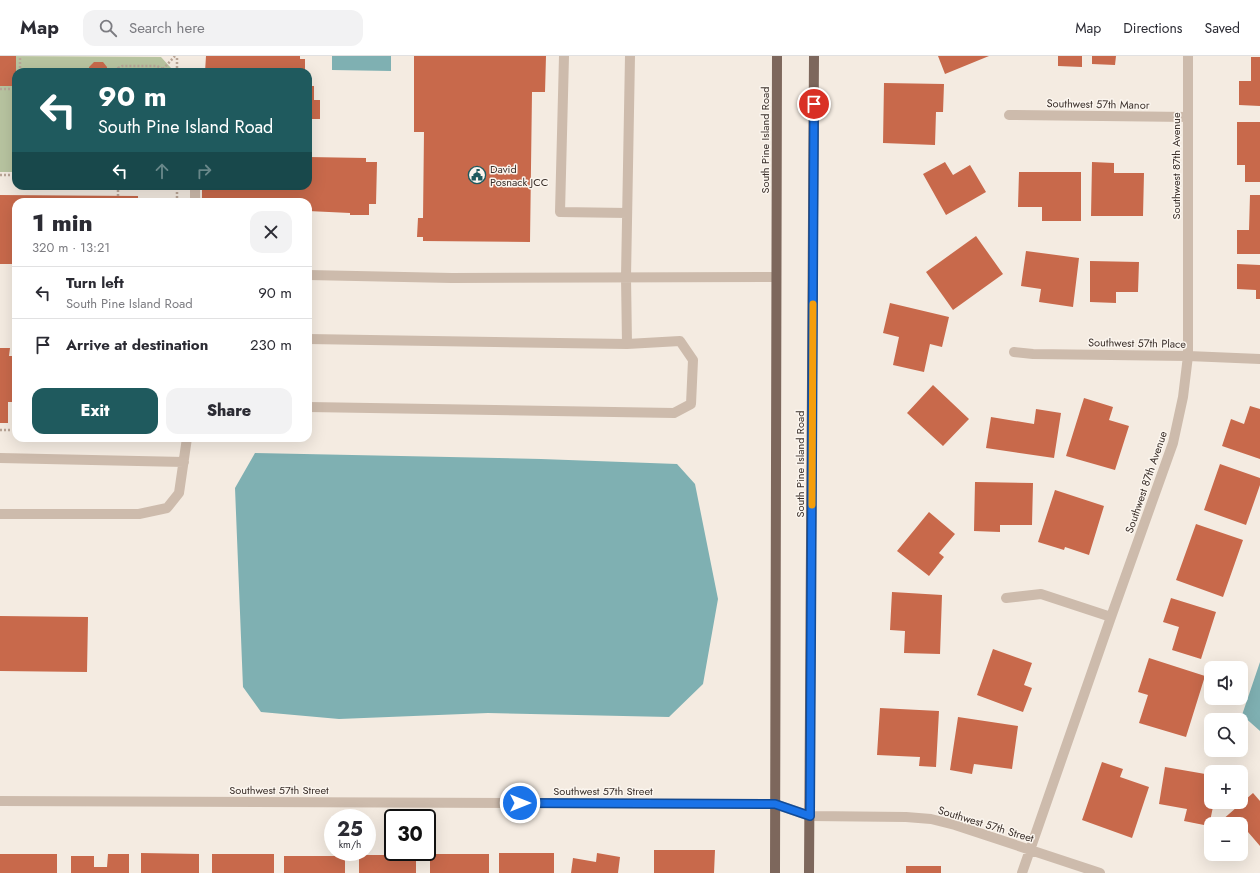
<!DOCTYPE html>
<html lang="en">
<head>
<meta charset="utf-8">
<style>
  :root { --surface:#fff; --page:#f2f2f3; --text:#2b2b33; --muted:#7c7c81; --line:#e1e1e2; --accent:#1f5a5e }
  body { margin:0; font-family:Jost,sans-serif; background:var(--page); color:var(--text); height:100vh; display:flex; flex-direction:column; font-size:15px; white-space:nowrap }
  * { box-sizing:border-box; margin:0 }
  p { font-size:13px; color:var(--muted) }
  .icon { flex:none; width:22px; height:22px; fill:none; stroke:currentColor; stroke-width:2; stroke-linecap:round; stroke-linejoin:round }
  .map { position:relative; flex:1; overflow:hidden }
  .sheet { position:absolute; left:12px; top:142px; width:300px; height:244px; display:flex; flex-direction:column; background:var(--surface); border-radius:12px; box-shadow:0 4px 16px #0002 }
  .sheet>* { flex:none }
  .guide { position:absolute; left:12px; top:12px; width:300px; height:122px; border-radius:12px; box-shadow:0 4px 16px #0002; background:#1f5a5e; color:#fff; overflow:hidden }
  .tools { position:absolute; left:1204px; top:605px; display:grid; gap:8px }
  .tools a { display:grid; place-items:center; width:44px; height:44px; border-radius:8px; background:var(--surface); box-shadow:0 4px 16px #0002; font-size:20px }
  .speed { position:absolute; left:324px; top:753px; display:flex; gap:8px; font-size:20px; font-weight:700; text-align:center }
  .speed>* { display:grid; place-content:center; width:52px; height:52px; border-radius:50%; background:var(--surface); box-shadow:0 4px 16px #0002; line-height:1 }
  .speed small { font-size:10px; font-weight:400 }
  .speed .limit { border:2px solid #111; border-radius:6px; background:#fff; color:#111 }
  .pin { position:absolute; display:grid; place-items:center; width:34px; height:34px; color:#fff; margin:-17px; border:2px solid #fff; border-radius:50%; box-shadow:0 1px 4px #0007 }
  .me { position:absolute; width:44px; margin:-22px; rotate:90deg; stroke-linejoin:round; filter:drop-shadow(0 0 3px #0008) }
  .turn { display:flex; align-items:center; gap:14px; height:84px; padding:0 20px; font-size:18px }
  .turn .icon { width:52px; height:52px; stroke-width:2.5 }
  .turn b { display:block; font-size:28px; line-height:34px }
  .lanes { display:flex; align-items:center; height:38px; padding:0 20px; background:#0003; justify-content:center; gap:20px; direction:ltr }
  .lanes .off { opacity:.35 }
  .round { display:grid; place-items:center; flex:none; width:42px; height:42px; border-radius:12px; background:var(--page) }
  .headline { display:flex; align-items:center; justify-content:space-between; height:68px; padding:0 20px }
  h1 { font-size:24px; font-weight:800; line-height:30px }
  .action { display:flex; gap:8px; margin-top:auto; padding:8px 20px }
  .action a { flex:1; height:46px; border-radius:12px; background:var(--accent); color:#fff; font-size:16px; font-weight:800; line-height:46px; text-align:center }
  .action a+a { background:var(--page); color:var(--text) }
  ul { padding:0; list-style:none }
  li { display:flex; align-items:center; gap:12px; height:52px; padding:0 20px; border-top:1px solid var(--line) }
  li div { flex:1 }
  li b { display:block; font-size:15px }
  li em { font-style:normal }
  header { display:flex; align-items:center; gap:24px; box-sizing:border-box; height:56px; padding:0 20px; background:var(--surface); border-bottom:1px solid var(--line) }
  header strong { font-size:19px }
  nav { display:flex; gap:22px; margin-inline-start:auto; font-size:14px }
  .search { width:280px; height:36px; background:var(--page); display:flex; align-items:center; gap:10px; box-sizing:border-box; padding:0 14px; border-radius:12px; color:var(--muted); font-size:15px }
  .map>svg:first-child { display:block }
  .green { fill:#b8c4a0 }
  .water { fill:#7fb0b2 }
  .building { fill:#c8694b }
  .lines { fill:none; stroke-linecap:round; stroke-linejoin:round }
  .path { stroke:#b9a596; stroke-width:2.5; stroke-dasharray:2 2; stroke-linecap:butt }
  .minor { stroke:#cdbbac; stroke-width:10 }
  .major { stroke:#7d675c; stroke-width:10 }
  .route-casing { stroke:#114b97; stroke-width:10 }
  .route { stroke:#1a73e8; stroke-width:7 }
  .slow { stroke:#f59e0b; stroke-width:7 }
  .labels { text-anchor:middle; stroke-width:3; stroke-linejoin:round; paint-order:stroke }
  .street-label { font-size:11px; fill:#3b302b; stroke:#fbf5ee }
  .poi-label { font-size:11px; fill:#3b302b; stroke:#fbf5ee; text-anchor:start }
</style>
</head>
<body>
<header>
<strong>Map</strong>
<div class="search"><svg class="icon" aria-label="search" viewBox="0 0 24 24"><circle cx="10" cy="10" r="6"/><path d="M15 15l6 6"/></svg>Search here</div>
<nav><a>Map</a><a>Directions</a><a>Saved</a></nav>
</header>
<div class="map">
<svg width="1260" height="817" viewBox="0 0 1260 817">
  <rect width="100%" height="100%" fill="#f4ebe1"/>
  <path class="green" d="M0,0L161,1L171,12V16H16V116H0Z"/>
  <path class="water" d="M332,0H391V15L332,14Z
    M255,397L541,403L677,408L695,428L718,543L703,628L669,661L488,657L339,663L261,656L243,631L235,432Z
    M1260,606V675L1242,659Z"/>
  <path class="building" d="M0,0H16V30H0Z
    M206,0H300V3H305V16H205Z
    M414,0H546L545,36H532L530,186L423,185V181H417L418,162H423L424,76H414Z
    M938,0H989L945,18Z
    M1058,0H1082V11L1058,10Z
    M1092,0H1116L1115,9L1092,8Z
    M1251,1H1260V50L1239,49V25H1251Z
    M94,6H103L107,11V16H89V11Z
    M308,17H310L309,30H314V44H320V63H308Z
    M884,27L944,28L943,56H936L935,89L883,87Z
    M1237,66H1260V126H1245V109H1237Z
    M308,101L366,102V106H377L376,148H369V159H350V157L308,155V146H202V130H308Z
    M945,106L953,119L970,109L986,136L946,159L923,118Z
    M1092,106L1114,107V117H1144L1143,160H1091Z
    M1019,116H1081V165H1042V151H1018Z
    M0,139L138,140V144H150V146H16V208H0Z
    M1250,139H1260V198H1237V174H1249Z
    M976,180L1003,218L953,254L926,216Z
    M1026,195L1079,202L1073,251L1039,246L1041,233L1021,230Z
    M1090,205L1139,206L1138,236H1116V247L1090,246Z
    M1237,208L1260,209V243H1256V234L1237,233Z
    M890,247L949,261L942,291L930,288L924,316L893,309L899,281L883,277Z
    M0,292H10L9,300H16V346H8V367H0Z
    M933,329L969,363L943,390L907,357Z
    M1084,342L1113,351L1109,364L1129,370L1115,414L1066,400Z
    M1250,350L1260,353V403L1222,390L1231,363L1244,368Z
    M1036,353L1061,357L1054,402L986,392L991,361L1034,368Z
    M1220,408L1260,422V429L1246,469L1204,454Z
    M975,426L1033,427L1032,469H1000V476L974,475Z
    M1055,434L1104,450L1089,499L1065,491L1064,494L1038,486Z
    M929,456L955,478L939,497L944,501L929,520L897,495Z
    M1196,468L1243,484L1223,541L1176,524Z
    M892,536L942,539L940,598L904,597L905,575L890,574Z
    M1171,542L1216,556L1201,603L1172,594L1179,571L1163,566Z
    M0,560L88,561L87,616L0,615Z
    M993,593L1032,607L1024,629L1032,632L1023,656L977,639Z
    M1149,602L1205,620L1186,681L1139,667L1148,639L1138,636Z
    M880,652L939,655L936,711L919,710L920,701L877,699Z
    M958,661L1018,670L1012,713L974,708L972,718L950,714Z
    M1102,706L1123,713L1120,721L1149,731L1132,782L1082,764Z
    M1165,711L1211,719V746H1214L1209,770L1184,765L1187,753L1159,748Z
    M1253,737L1260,745V790L1248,776L1241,782V768H1223L1221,765Z
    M654,794H715L714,817H654Z
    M141,797L199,798V817H141Z
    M499,797H554V817H499Z
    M597,797L620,801L618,817H571L573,802L596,806Z
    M0,798H57V817H0Z
    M108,798H129V817H71V800H94V811H107Z
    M212,798H274V817H212Z
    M430,798H489V817H430Z
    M359,799H416V817H359Z
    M284,800H345V817H284Z
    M906,810H941V817H906Z"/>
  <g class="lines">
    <path class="path" d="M20,16V0
      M117,16L118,12L122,10H157L163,13
      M166,16L163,13L175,0
      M177,16V0
      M0,33H16
      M0,119H16
      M118,140V130
      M177,146V130
      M0,374H16"/>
    <path class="minor" d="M564,0L560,156L627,157
      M1009,59L1188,61
      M195,146V130
      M308,219L452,222L776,221
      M308,283L627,288L680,285L693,304L691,348L674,357L308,351
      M627,288L626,221L630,0
      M1014,296L1033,298L1188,300L1260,303
      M0,402L184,406
      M0,458H139L167,452L179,437L187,382
      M1006,542L1041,538L1111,561
      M0,745L775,748L810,760L906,761L931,763L955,769L1100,817
      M1022,817L1111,561L1173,387L1183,341L1188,300V0"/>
    <path class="major" d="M775,817L777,0
      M809,817L814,0"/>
  </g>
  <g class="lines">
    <defs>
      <path id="route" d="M520,747L775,748L810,760L814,48"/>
    </defs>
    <use href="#route" class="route-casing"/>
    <use href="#route" class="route"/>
    <path class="slow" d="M812,449L813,248"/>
  </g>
  <defs>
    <symbol id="civic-ring" viewBox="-11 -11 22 22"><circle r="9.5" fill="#fbf5ee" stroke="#1f5a5e" stroke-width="1.5"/><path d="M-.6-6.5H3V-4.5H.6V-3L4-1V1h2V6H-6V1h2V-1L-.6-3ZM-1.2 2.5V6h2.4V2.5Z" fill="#1f5a5e"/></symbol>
  </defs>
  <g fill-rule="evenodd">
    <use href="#civic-ring" x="467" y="109" width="20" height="20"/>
  </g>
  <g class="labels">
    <g class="street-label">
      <text transform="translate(1098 48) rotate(1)" y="4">Southwest 57th Manor</text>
      <text transform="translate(765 84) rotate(-90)" y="4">South Pine Island Road</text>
      <text transform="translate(1176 110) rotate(-90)" y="4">Southwest 87th Avenue</text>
      <text transform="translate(1137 287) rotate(1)" y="4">Southwest 57th Place</text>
      <text transform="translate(800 408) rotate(-90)" y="4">South Pine Island Road</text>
      <text transform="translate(1146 426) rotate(-71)" y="4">Southwest 87th Avenue</text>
      <text x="279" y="738">Southwest 57th Street</text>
      <text x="603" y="739">Southwest 57th Street</text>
      <text transform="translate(986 768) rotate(17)" y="4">Southwest 57th Street</text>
    </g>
    <g class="poi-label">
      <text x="490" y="117">David<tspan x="490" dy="13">Posnack JCC</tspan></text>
    </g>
  </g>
</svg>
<div class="tools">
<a><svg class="icon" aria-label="sound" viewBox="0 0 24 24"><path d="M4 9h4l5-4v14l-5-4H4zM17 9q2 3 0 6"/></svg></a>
<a><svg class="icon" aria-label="search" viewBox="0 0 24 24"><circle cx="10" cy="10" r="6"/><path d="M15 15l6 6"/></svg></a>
<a>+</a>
<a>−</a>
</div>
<div class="speed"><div>25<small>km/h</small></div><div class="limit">30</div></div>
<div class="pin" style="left:814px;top:48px;background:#d93025"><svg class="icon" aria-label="arrive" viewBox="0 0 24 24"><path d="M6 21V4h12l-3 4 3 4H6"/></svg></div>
<svg class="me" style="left:520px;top:747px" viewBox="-20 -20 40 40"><circle r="17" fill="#1a73e8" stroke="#fff" stroke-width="3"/><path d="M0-11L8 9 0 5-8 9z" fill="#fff"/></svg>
<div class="guide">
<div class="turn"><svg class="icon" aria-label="left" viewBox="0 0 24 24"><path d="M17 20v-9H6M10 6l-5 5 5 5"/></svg><div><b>90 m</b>South Pine Island Road</div></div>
<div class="lanes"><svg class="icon" aria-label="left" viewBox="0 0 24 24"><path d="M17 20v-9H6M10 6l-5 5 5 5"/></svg><svg class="icon off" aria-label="ahead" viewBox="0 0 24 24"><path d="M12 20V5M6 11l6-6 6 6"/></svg><svg class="icon off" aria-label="right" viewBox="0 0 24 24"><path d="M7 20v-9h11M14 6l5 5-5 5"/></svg></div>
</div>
<section class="sheet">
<div class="headline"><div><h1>1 min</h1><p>320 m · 13:21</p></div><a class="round"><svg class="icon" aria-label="close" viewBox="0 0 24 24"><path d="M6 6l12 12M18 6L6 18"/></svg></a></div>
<ul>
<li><svg class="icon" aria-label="left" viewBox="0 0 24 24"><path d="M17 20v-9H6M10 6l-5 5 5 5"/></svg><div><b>Turn left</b><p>South Pine Island Road</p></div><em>90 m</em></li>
<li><svg class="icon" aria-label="arrive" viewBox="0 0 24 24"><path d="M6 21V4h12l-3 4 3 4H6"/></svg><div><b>Arrive at destination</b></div><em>230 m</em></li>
</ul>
<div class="action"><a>Exit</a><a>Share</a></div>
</section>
</div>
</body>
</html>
